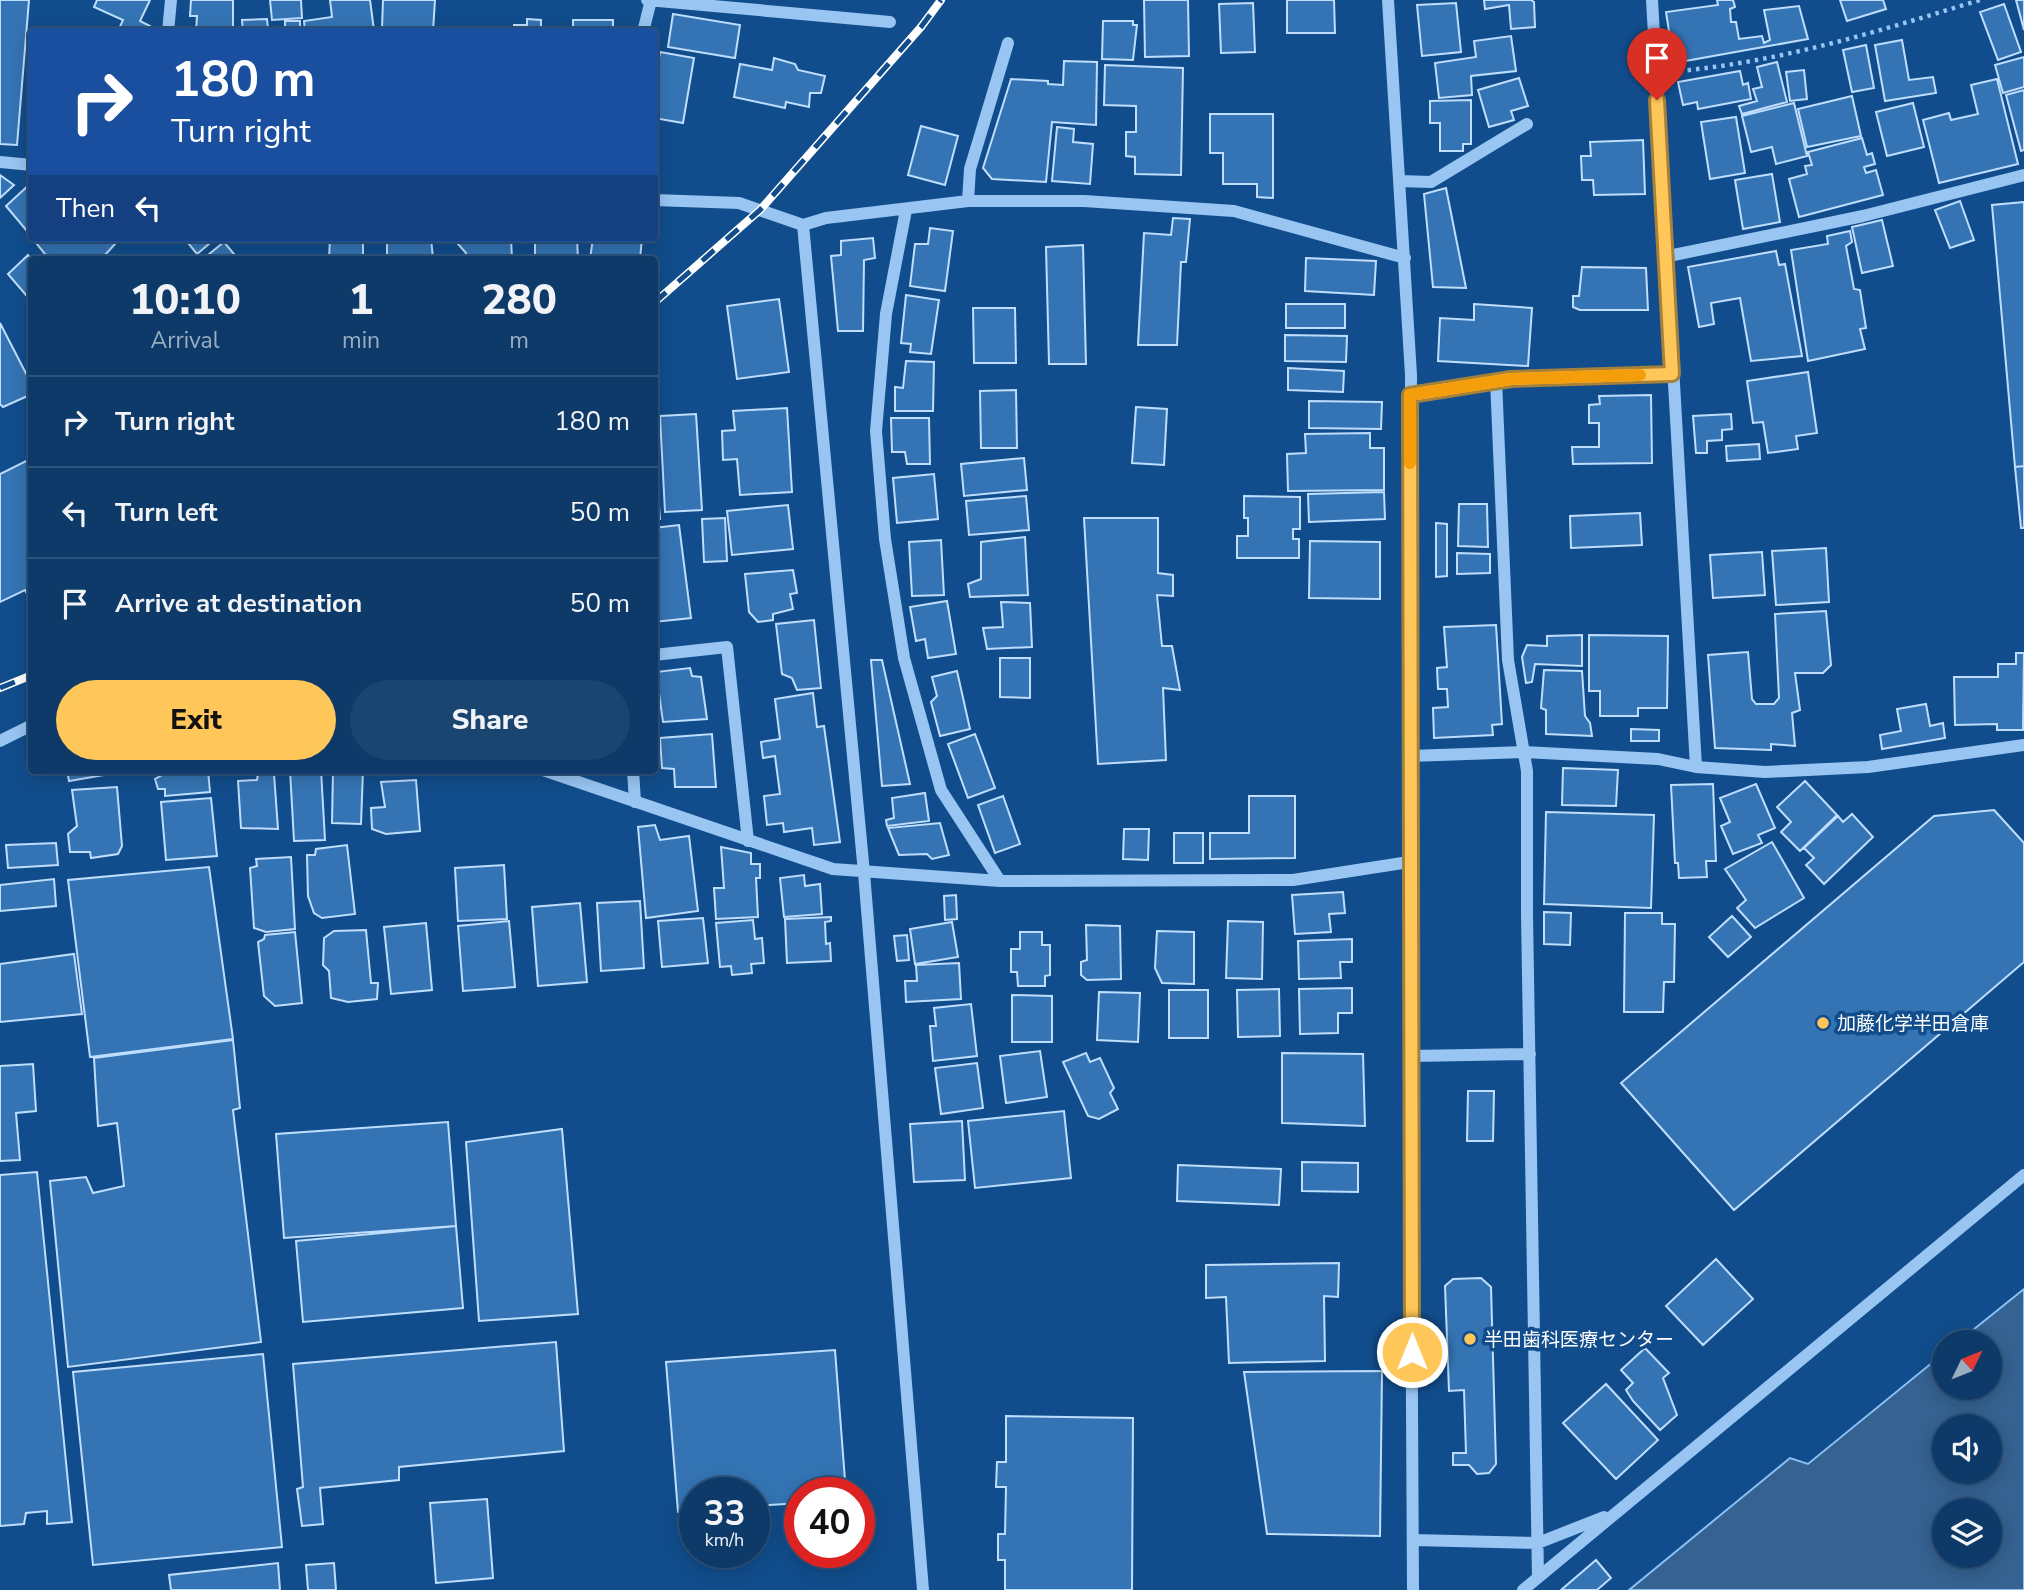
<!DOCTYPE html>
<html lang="en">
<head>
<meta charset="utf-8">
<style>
  :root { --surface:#0d3a69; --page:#1b4571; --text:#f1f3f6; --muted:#9aadc0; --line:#2d547d; --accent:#ffc759 }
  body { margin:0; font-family:"Nunito Sans","Noto Sans JP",sans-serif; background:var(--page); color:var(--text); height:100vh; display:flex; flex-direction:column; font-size:26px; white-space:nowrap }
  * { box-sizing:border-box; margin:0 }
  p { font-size:23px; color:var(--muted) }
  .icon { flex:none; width:38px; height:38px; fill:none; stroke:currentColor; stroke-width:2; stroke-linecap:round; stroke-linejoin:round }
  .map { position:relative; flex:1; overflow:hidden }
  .side { position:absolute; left:28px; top:256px; width:630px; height:518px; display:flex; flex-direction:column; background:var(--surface); border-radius:7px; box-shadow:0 4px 18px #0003,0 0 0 2px var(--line) }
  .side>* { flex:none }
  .top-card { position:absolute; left:28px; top:28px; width:630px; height:214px; border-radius:7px; box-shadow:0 4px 18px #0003,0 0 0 2px var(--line); background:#1a4fa0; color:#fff; overflow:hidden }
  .needle { width:46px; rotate:47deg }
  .fabs { position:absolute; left:1932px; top:1330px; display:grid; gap:14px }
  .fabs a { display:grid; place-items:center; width:70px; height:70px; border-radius:50%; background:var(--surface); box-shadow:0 4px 18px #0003,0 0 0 2px var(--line); font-size:35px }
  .speed { position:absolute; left:679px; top:1477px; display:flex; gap:14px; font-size:35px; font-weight:700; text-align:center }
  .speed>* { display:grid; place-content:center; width:91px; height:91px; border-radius:50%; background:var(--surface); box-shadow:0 4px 18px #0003,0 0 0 2px var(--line); line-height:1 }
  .speed small { font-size:18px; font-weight:400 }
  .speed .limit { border:10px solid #d22; background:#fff; color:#111 }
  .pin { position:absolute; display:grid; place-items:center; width:60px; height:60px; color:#fff; margin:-72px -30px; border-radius:50% 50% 50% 0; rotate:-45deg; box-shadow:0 0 7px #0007 }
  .pin .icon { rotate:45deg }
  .me { position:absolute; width:77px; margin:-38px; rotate:0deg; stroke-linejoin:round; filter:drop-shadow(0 0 5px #0008) }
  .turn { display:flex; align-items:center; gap:24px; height:147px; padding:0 28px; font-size:32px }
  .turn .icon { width:91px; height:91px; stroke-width:2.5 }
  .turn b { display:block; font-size:49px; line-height:60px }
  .then { display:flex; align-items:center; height:66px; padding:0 28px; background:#0003; gap:14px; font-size:26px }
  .eta { display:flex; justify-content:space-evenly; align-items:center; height:119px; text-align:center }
  .eta b { font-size:42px; font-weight:800; line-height:49px }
  .primary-button { display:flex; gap:14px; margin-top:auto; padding:14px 28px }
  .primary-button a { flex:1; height:80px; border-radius:42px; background:var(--accent); color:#111; font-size:28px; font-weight:800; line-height:80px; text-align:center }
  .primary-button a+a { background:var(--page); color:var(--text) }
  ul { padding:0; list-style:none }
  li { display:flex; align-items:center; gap:21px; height:91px; padding:0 28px; border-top:2px solid var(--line) }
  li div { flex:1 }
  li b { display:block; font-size:26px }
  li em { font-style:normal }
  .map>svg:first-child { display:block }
  .water { fill:#356291; stroke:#8ac1f5; stroke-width:2; fill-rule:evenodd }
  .building { fill:#3474b4; stroke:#bfdefd; stroke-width:2 }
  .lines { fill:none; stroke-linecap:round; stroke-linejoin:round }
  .path { stroke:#98c5f2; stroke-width:4.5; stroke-dasharray:3.5 5; stroke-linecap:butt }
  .minor { stroke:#98c5f2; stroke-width:12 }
  .rail-casing { stroke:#fff; stroke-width:8 }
  .rail { stroke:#114d8c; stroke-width:5; stroke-dasharray:16; stroke-linecap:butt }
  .route-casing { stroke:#a6813a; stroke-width:18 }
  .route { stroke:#ffc759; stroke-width:12 }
  .slow { stroke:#f59e0b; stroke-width:12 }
  .poi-dot { fill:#ffc759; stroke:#114d8c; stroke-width:2.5 }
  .labels { text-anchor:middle; stroke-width:7; stroke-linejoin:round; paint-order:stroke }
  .poi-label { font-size:19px; fill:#fff; stroke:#114d8c; text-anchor:start }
</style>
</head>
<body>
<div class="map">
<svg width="2024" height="1590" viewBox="0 0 2024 1590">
  <rect width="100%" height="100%" fill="#114d8c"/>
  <path class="water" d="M2024,1289V1590H1629L1790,1458L1808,1464L1944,1353V1388H1990V1342H1958ZM1944,1426H1990V1472H1944ZM1944,1510H1990V1556H1944Z"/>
  <path class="building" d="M0,0H29L17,145L0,144Z
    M97,0H150L140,21L150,26L148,32L118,31L123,20L94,7Z
    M191,0H233V32H196L197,16H190Z
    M270,0H301L302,18L272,20Z
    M330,0H370L374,30L305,32L304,21L332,17Z
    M383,0H435L433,31L382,28Z
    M1144,0H1188L1189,56L1145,57Z
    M1287,0H1334L1335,33H1287Z
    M1484,0H1531L1534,2L1535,27L1511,29L1509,5L1485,9Z
    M1717,0H1733L1735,7L1730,9L1731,22H1736L1739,39L1762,36L1764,43L1770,40L1764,10L1799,6L1808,39L1674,63L1666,12L1718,5Z
    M1840,0H1883L1886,9L1847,21Z
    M2016,0H2024V30Z
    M1253,3L1255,52L1221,53L1219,4Z
    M1456,3L1461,52L1422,56L1417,5Z
    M2004,4L2021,52L1998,60L1980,12Z
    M673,14L740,25L735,58L668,47Z
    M267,19L268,29L285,28V21H300V32H243L242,20Z
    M527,19L541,20V32H514V25H527Z
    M573,20H613V32H573Z
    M1103,21H1133V25H1137L1133,60L1102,59Z
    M1511,36L1516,71L1471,76L1472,95L1439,98L1435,63L1476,57L1474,41Z
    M1902,40L1909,80L1933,77L1936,93L1885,101L1875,45Z
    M1866,45L1874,88L1852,92L1843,50Z
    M660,52L694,58L683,123L654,118V86Z
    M2024,57V87L2003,93L1995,65Z
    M774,58L795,64L798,70L825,76L821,93H810L809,107L786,102L785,108L734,97L740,64L772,70Z
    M1064,61L1097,62L1096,125L1052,122L1046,182L992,179L983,168L1011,79L1048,81V84L1063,85Z
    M1777,62L1787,102L1742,114L1739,106L1757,101L1753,89L1762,87L1757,67Z
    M1105,65L1183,68L1181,175L1135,174V157L1126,156V132H1136V106L1104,105Z
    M1804,70L1807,99L1790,101L1786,72Z
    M1740,71L1743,85L1748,83L1751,99L1698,109L1697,102L1683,105L1678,82Z
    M1519,78L1528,106L1511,111L1514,120L1489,127L1478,90Z
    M1997,79L2018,164L1939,183L1923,120L1949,113L1951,120L1978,114L1971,85Z
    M2024,90V150L2021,151L2006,95Z
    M1852,96L1861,136L1807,147L1798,109Z
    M1471,100V144H1463V151H1440V123H1430V101Z
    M1794,103L1807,156L1776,164L1772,147L1751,152L1742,116Z
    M1913,103L1924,147L1887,156L1876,112Z
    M1210,114H1273V198L1257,197V184H1223V153H1210Z
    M1736,117L1745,173L1710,179L1701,122Z
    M921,126L958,136L945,185L908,175Z
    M1057,127L1074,129L1073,142L1093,144L1090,184L1052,181Z
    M1862,138L1867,155L1872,153L1875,164L1864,167L1866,173L1876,170L1883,195L1799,217L1789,179L1807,174L1805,166L1812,165L1808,152Z
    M1643,140L1645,194L1594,195L1593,180H1582L1581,156H1591L1590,142Z
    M1772,174L1780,222L1743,229L1735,180Z
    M0,175L14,185L0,198Z
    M32,182V237L6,206Z
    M1446,188L1466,288L1433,287L1424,194Z
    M1960,201L1974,240L1950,248L1935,210Z
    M2024,202V466L2015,467L1992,205Z
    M1173,218L1190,219L1186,262H1181L1177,345H1138L1144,233L1171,235Z
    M1882,220L1893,266L1862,273L1852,227Z
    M930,228L953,231L945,291L910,286L915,244H928Z
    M1850,231L1852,242L1846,246L1854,289L1860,290L1866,328L1860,329L1865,349L1808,361L1791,250L1828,244L1827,236Z
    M32,238H112L115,244L105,255L109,259H49Z
    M184,238H216L197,254Z
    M330,238H363V259H329Z
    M387,238H431L433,259H387Z
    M457,238H511L512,259H466V253L458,244Z
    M535,238H577L578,259H517L535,258Z
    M593,238H642L640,259H590Z
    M873,238L875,258L864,260L863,331H838L831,256L841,255V241Z
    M224,242L238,259H203Z
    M1083,245L1086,364H1049L1046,247Z
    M1776,251L1779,265L1785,264L1802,356L1751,361L1740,298L1711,303L1714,324L1699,327L1688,267Z
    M28,255L32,260V302L8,274Z
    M1306,258L1376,261L1374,295L1305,291Z
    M1582,267L1646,268L1648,310H1580L1573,307V296H1579Z
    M906,295L939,300L931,354L910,352L911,344L901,343Z
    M779,299L789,372L737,379L727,306Z
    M1286,304H1345V328H1286Z
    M1474,304L1532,308L1528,366L1438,361L1440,318L1474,320Z
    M973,308H1015L1016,363H974Z
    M0,323L32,385V394L3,407L0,404Z
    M1285,335L1347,336L1346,362L1285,361Z
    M906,361L934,362L933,411H895V387L903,388Z
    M1288,368L1344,371L1343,392L1288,390Z
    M1808,372L1817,433L1796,436L1798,449L1768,453L1763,422L1753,423L1747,381Z
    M1016,390L1017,448H981L980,391Z
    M1651,395L1652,463L1573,464L1572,447H1599V423H1589V405L1600,404L1599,396Z
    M1309,401L1382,402L1381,429L1309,428Z
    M1136,407L1167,409L1164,465L1132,463Z
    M787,408L792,492L740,495L737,459L723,460L722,431L735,430L733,411Z
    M696,414L702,510L665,512L660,416Z
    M1731,414L1732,429L1722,430V440L1707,441V453H1696L1693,416Z
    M891,418H929L930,464H907L905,452H892Z
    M1370,433V448H1384V490L1288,491L1287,454L1306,453L1305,434Z
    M1759,444L1760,459L1727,461L1726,446Z
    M32,458V603L25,590L0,602V474Z
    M1024,458L1027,490L964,496L961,464Z
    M2024,466V528H2021L2015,467Z
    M934,474L938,519L897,523L893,478Z
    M657,479L660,519H654V480Z
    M1384,492L1385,519L1309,522L1308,494Z
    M1026,496L1029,530L969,535L966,501Z
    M1244,496L1300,497V529H1293V539H1299V558H1237V536H1248V518H1244Z
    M1459,504H1487L1488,547L1458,546Z
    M788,505L793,549L732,555L727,511Z
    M1640,513L1642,545L1571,548L1570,516Z
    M725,518L727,561L704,562L702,519Z
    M1084,518H1158V573L1173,575V596L1157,595L1162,646H1172L1180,690L1163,688L1166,760L1098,764Z
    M1436,523L1447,524V576L1436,577Z
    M679,525L691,618L654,622V528Z
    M1025,537L1028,595L970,597L968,584L981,579V542Z
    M941,540L944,595L912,596L909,542Z
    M1310,541L1380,542V599L1309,598Z
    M1826,548L1829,602L1776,605L1772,551Z
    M1762,552L1765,595L1713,598L1710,555Z
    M1457,553L1490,554V573L1457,574Z
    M793,570L797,593L790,594L793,609L773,614V620L758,622L749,612L745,574Z
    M947,601L956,654L928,658L925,639L916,641L910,607Z
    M1001,602L1030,603L1032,647L987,649L983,628L1003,627Z
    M1826,611L1831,665L1823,673H1795L1800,710L1792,713L1795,746L1771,744V750L1715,748L1708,655L1748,652L1752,699L1756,704H1774L1779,698L1775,614Z
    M814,620L821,688L797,690L792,678L782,674L776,624Z
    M1496,625L1502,724L1492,725L1493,735L1434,738L1433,708L1448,707L1447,689H1438L1437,668L1447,667L1444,627Z
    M1582,635V666L1535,664L1532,682L1526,683L1522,657L1527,645L1547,646V636Z
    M1589,635L1668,636L1667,708H1638V716H1600V691H1589Z
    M2016,653H2024L2023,730H1997V724L1955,725L1954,677H1998V664H2016Z
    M1000,658H1030V698L1000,697Z
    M871,660H882L910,784L882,786Z
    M690,668L692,676L701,677L707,719L663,722L656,672Z
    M1544,670L1582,671L1585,716L1590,723L1592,736L1546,734V710L1541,708Z
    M957,671L970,729L940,736L931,702L937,696L932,677Z
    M813,693L817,727L824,726L840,842L814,845L812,828L784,832L783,823L767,825L764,796L780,794L775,756L763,758L761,742L780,739L775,699Z
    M1926,704L1930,726L1943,723L1945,738L1882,749L1880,735L1901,731L1897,709Z
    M1631,729L1659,730V741H1631Z
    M712,734L716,787H675L674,769L662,768L660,738Z
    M975,734L995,788L968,798L948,744Z
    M1563,768L1618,770L1616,806L1562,805Z
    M67,770H109L110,774L69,781Z
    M163,770H208L210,792L165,796V789H158L155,779L164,774Z
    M290,770H321L325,840L294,841Z
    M333,770H363L361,824L332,823Z
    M369,770H413V772L370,775Z
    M258,773L274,774L278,829L241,828L238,781L257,780Z
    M416,780L420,831L386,834L372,829L371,808L385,807L381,782Z
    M1805,781L1837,815L1800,851L1781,832L1791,822L1777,807Z
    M1713,784L1716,861H1706L1707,877L1679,878L1678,863H1675L1671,785Z
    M1756,784L1775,828L1758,835L1762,843L1733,854L1721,826L1730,822L1720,798Z
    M117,787L122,846L118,854L91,858L90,852H70L68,834L77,826L72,790Z
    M925,793L929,821L887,826L886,820L894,818L892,798Z
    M1003,796L1020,844L995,853L978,805Z
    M1249,796H1295V858L1210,859V833H1249Z
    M211,798L217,856L166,860L161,802Z
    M1994,810L2024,843V962L1734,1210L1621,1083L1934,816Z
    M1546,812L1654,815L1651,908L1544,904Z
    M1852,814L1873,837L1824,884L1806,865L1814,858L1804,848L1838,816L1843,822Z
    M940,823L949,855L932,859L927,854L899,855L888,828Z
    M655,825L660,840L689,836L698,911L646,918L638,827Z
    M1124,829H1149L1148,860L1123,859Z
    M1174,833H1203V863H1174Z
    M1772,842L1804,898L1755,928L1737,908L1746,900L1725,869Z
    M56,843L58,865L8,868L6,845Z
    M347,845L355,914L322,918L314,913L308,896L307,855H315L316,849Z
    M721,847L751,853V864H760V878H756L758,917L716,919L714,888H724Z
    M291,857L295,929L266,932L254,928L250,868L257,866L256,859Z
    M504,865L507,919L458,921L455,868Z
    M209,867L233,1039L90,1057L68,880Z
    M804,875L805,886L820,884L822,914L784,917L780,878Z
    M54,879L56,906L0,911V885Z
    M1343,892L1345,913L1329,914L1331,932L1295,934L1292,895Z
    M956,895L957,919L945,920L944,896Z
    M640,901L644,968L601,971L597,903Z
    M580,903L587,982L538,986L532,907Z
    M1544,912L1571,913L1570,945L1544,944Z
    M1625,913H1662V924H1675L1674,982H1664L1663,1012H1624Z
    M1732,916L1751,937L1728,957L1709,937Z
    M831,917V921L825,922L826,944L830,943L831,961L787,963L785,919Z
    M703,918L708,963L662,967L658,921Z
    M753,920L755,939L762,938L764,963L751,964L752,973L732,975L731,966L720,967L716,923Z
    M509,921L515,987L463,991L458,926Z
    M1228,921L1263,922L1262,979L1226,978Z
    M952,922L958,957L915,964L910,929Z
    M426,923L432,990L391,994L384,927Z
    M1086,925L1120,926L1121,979L1087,980L1081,975V962L1087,960Z
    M366,930L371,983H378L377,999L348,1002L331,998L329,971L323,965L324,938L334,931Z
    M1157,931L1194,932V984L1162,983L1155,968Z
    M295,932L302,1003L275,1006L264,996L258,942L264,939L265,935Z
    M1020,932H1042V945H1050V975L1045,976V986H1018L1017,972H1011V949H1020Z
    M907,935L909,960L897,961L894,936Z
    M1352,939V962H1340L1341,978L1299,979L1298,941Z
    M74,954L82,1014L0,1022V964Z
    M959,963L961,999L906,1002L905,981H917L916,965Z
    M1352,988V1013H1338V1033L1300,1034L1299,989Z
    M1279,989L1280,1036L1238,1037L1237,990Z
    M1169,990H1208V1038H1169Z
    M1099,992L1140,993L1138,1042L1097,1040Z
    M1012,995L1052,996V1042H1012Z
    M971,1004L977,1056L933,1061L930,1026H936L934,1008Z
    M233,1040L240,1108L233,1110L261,1342L68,1367L50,1181L86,1177L93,1193L124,1186L117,1123L98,1126L94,1058Z
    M1040,1051L1047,1097L1006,1103L1000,1056Z
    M1086,1053L1090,1062L1100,1058L1114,1088L1110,1093L1118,1109L1099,1119L1088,1116L1063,1062Z
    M1282,1053L1363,1054L1365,1126L1282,1123Z
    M977,1063L983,1108L941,1114L935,1068Z
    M33,1064L36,1111L16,1113L20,1160L0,1161V1066Z
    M1468,1091H1494L1493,1141H1467Z
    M1064,1111L1071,1178L975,1188L968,1121Z
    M962,1121L965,1180L914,1182L910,1124Z
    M448,1122L456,1226L284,1238L276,1134Z
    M562,1129L578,1314L479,1321L466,1142Z
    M1302,1162L1358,1163V1192L1302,1191Z
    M1178,1165L1281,1169L1279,1205L1177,1201Z
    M37,1172L72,1522L47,1524V1511L26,1513L24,1524L0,1526V1175Z
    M456,1226L463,1308L303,1322L296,1241Z
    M1716,1259L1753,1299L1703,1345L1666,1306Z
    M1339,1263L1338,1297L1324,1296L1325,1361L1229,1363L1226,1297L1206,1298V1265Z
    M1481,1278L1491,1287L1496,1464L1489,1473L1477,1474L1469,1465H1453V1453H1466L1464,1390L1449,1391L1445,1286L1453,1279Z
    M556,1342L564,1451L399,1467V1480L320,1488L323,1524L302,1526L297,1489L303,1487L293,1364Z
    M1645,1348L1669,1373L1663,1378L1677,1415L1660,1430L1633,1401L1626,1390L1633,1383L1621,1370Z
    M835,1350L846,1493H800V1503L754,1506V1493H695V1511L678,1512L666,1362Z
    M263,1354L282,1547L93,1565L73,1372Z
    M1382,1371L1380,1536L1267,1534L1244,1372Z
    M1606,1384L1658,1440L1616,1479L1563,1423Z
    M1006,1416L1133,1418L1132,1590H1005V1560H998V1534H1005L1006,1487H996L997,1462H1006Z
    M487,1499L493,1578L436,1583L430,1503Z
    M1596,1560L1611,1578L1597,1590H1561Z
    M278,1563L280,1590H171L169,1575Z
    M334,1563L336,1590H308L306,1565Z"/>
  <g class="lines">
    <path class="path" d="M1679,71C1785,61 1879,31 1980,0"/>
    <path class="minor" d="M647,0L890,22
      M1388,0L1411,375L1409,862L1413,1590
      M1652,0L1696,767
      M168,32L171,0
      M643,32L651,0
      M0,162L32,165
      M1399,181L1431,182L1527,124
      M654,200L739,203L803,225L826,218L968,201H1084L1234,211L1405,258
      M968,201L970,169L1008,43
      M906,210L886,314L876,431L885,539L904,658L941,790L1000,881
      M803,225L864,873L923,1590
      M1664,257L1863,216L2024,175
      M1496,380L1508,660L1527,771V915L1538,1577
      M1410,395L1511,378L1672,374
      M654,655L727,647L748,841
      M0,741L32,725
      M1410,756L1524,752L1658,759L1696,767L1765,772L1868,767L2024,745
      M543,770L833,869L1000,881L1293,880L1409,862
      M633,770L635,802
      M1411,1056L1530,1054
      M1413,1540L1538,1543L1604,1517
      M1523,1590L2024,1175"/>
    <defs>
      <path id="rail" d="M654,303L760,210L921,27L941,0
        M0,688L32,675"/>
    </defs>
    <use href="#rail" class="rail-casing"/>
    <use href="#rail" class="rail"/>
  </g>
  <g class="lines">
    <defs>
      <path id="route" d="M1412,1352L1410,395L1511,379L1672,374L1657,100"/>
    </defs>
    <use href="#route" class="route-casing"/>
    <use href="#route" class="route"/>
    <path class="slow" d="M1410,463V395L1511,379L1640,375"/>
  </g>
  <g class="poi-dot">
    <circle cx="1823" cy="1023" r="7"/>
    <circle cx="1470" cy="1339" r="7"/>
  </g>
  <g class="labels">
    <g class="poi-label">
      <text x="1837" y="1030">加藤化学半田倉庫</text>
      <text x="1484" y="1346">半田歯科医療センター</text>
    </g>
  </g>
</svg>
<div class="fabs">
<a><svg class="needle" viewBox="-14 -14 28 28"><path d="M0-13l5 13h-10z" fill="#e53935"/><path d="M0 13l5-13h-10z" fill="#9aadc0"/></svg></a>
<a><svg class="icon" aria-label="sound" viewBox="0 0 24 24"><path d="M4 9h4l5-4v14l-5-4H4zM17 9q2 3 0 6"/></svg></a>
<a><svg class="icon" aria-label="layers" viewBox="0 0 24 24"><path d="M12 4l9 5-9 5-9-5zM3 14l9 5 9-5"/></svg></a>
</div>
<div class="speed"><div>33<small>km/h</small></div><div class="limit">40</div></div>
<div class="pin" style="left:1657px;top:100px;background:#d93025"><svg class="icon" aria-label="arrive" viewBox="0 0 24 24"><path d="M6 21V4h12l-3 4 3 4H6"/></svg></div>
<svg class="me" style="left:1412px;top:1352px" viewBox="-20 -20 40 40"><circle r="17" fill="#ffc759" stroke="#fff" stroke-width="3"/><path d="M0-11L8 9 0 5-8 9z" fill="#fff"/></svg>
<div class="top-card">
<div class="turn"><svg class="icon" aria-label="right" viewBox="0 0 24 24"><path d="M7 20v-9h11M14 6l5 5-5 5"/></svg><div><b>180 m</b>Turn right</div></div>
<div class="then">Then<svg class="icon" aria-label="left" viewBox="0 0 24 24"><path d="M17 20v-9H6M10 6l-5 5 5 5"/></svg></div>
</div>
<section class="side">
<div class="eta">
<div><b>10:10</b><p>Arrival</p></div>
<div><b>1</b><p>min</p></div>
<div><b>280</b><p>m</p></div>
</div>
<ul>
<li><svg class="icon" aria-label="right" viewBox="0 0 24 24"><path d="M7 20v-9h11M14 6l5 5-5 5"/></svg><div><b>Turn right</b></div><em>180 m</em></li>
<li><svg class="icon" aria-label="left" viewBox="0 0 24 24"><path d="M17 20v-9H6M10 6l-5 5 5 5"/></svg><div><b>Turn left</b></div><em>50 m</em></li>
<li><svg class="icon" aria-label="arrive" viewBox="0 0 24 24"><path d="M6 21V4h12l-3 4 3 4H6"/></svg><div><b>Arrive at destination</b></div><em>50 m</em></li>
</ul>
<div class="primary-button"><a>Exit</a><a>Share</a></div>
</section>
</div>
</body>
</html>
